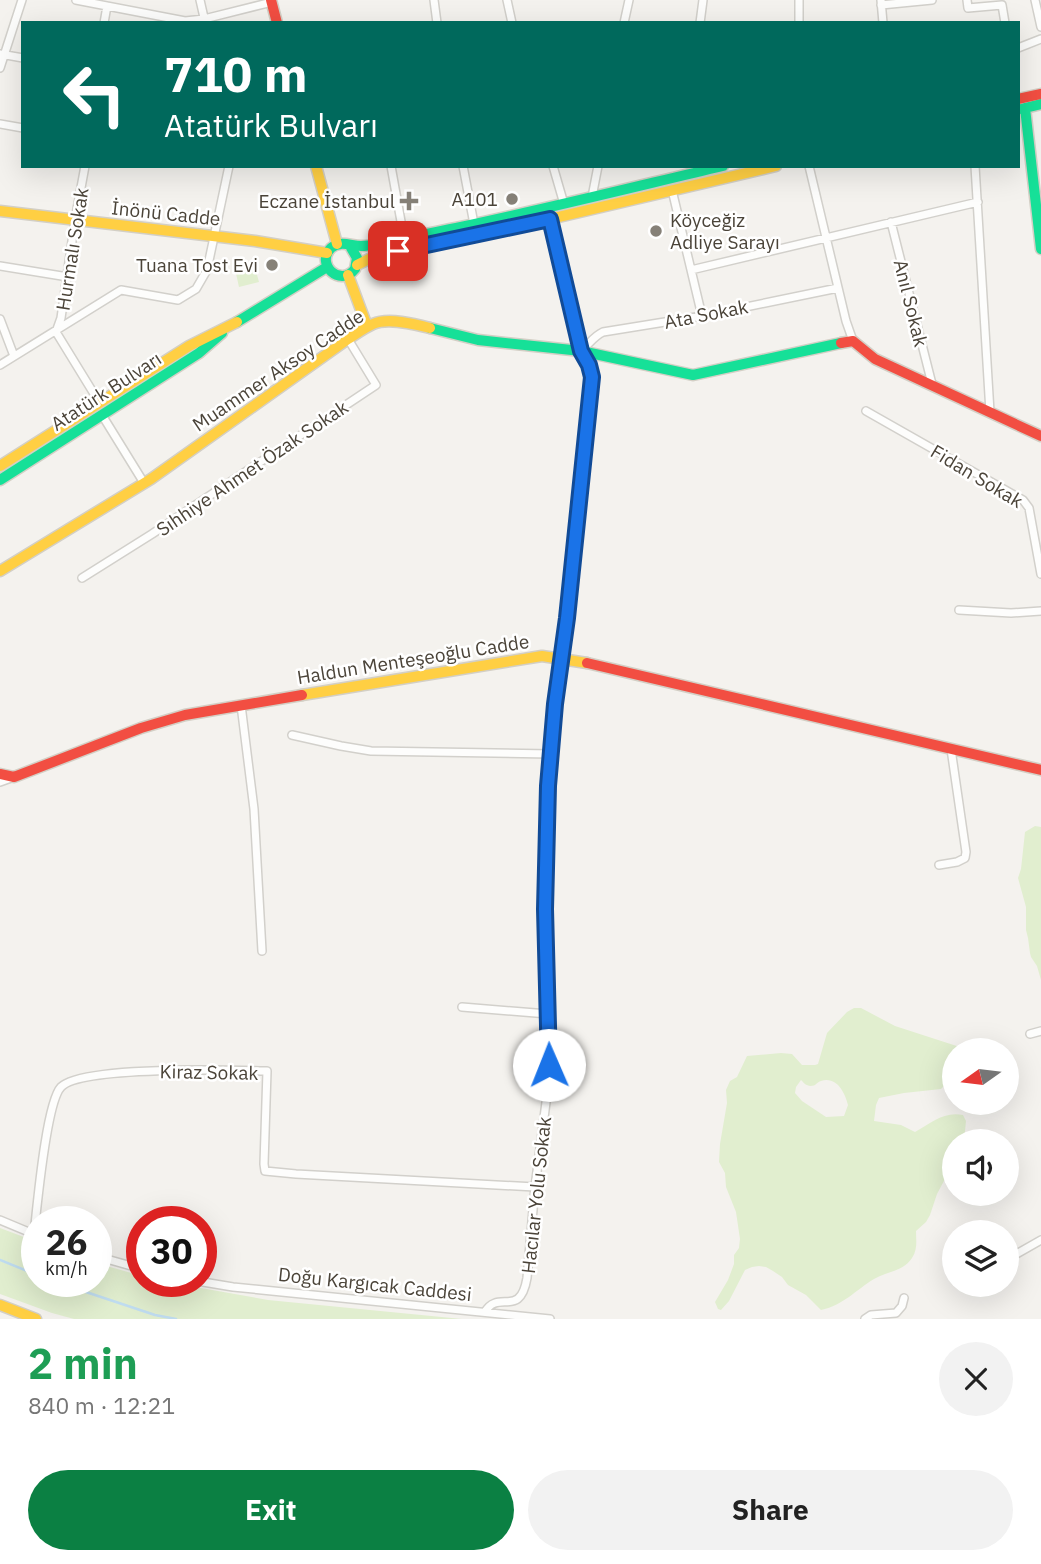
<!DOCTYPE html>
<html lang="en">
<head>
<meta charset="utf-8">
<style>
  :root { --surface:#fff; --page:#f2f2f2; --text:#222; --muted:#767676; --accent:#0b8043 }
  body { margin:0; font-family:"IBM Plex Sans",sans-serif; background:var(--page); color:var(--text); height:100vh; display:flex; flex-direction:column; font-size:26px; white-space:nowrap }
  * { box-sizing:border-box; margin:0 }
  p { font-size:23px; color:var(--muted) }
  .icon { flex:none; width:38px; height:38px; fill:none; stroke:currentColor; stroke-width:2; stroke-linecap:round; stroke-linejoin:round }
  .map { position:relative; height:1319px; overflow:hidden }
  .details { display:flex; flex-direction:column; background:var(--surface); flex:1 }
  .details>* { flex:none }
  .banner { position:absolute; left:21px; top:21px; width:999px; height:147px; border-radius:0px; box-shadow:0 7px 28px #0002; background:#00695c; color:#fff; overflow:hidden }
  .needle { width:46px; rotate:256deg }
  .tools { position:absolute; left:942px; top:1038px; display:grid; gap:14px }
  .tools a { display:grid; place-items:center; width:77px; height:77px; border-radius:50%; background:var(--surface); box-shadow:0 7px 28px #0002; font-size:35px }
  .speed { position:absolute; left:21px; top:1206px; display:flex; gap:14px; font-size:35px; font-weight:700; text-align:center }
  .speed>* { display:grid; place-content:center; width:91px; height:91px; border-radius:50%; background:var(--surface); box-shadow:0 7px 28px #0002; line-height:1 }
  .speed small { font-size:18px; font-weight:400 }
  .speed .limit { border:10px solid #d22; background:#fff; color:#111 }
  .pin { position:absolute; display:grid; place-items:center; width:60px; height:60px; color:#fff; margin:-30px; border-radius:14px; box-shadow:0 4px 10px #0006 }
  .me { position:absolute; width:77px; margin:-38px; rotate:359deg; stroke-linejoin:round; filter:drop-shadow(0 0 5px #0008) }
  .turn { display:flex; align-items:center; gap:24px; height:147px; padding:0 28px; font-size:32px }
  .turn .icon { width:91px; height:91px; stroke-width:2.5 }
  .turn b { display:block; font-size:49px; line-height:60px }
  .round { display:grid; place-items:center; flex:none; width:74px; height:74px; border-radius:37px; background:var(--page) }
  .head { display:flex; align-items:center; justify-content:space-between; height:119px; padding:0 28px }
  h1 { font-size:42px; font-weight:700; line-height:52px; color:#1e9e55 }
  .button { display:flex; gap:14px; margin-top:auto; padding:14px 28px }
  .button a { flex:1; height:80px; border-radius:42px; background:var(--accent); color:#fff; font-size:28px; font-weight:700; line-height:80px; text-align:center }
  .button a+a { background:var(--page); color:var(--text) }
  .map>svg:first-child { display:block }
  .green { fill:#e1eecf; fill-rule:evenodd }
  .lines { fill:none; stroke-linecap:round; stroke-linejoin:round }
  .stream { stroke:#c0ddf1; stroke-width:2.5 }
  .street-casing { stroke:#d2d0cb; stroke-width:10 }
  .fast-casing { stroke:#d3cfc5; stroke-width:13 }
  .slow-casing { stroke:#d3cfc5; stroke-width:13 }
  .jam-casing { stroke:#d3cfc5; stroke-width:13 }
  .street { stroke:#fdfdfc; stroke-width:7 }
  .fast { stroke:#16e098; stroke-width:10 }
  .slow { stroke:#ffcf43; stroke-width:10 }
  .jam { stroke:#f24e42; stroke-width:10 }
  .route-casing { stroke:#114b97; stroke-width:18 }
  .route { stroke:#1a73e8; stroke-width:12 }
  .poi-dot { fill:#868178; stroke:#fff; stroke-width:2.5 }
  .labels { text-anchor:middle; stroke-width:5; stroke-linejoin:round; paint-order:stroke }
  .poi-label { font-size:19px; fill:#4b4439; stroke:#fff; text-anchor:end }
  .street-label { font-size:19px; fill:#4b4439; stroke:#fff }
</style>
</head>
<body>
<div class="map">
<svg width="1041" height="1319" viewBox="0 0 1041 1319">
  <rect width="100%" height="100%" fill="#f4f2ee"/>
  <path class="green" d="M254,264L259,282L239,287L235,269Z
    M195,346L196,348L0,474V471Z
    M1035,826L1041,827V980L1037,966L1031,957L1030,953L1028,938L1026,930V907L1018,878L1021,869L1025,832Z
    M854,1008H861L895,1026L969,1050H954V1082L946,1084L941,1089L904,1093L879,1098L876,1105L874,1121L901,1125L915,1132C931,1123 944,1111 963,1115L966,1121L964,1141H954V1162L937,1194L930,1215L926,1222L916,1231C916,1240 918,1249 912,1258C903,1272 887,1271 874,1279C856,1290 842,1306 821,1310L806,1295L788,1285L782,1277L773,1271L766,1267L759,1266L752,1267L745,1270L729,1301L721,1310L718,1309L715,1302L728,1280L734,1264V1255L739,1248L740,1239L736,1212L726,1187L725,1173L719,1162L720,1144L727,1103L726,1090L730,1081L737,1077L747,1056L781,1053L792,1054L802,1065H815L818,1064L827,1033L847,1012ZM801,1080C804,1083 805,1085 810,1086C817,1086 815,1083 821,1081C837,1076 845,1093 848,1105L844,1116L826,1117L802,1101L795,1093L796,1087Z
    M0,1228L37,1242V1281H96V1263L142,1276V1281H161L268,1300L462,1319H74L52,1313L0,1294Z"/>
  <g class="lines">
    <path class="stream" d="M0,1260L37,1275
      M53,1281L155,1315L176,1319"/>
    <defs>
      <path id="street" d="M76,0L185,21L204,19L272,2
        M200,0L205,22
        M434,0L437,23
        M507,0L512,23
        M799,0V23
        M881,0L883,23
        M967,0L968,8L1002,5L1005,23
        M1035,0L1041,27
        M881,5L932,0
        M104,23L107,6
        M624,23L629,0
        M700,23L703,0
        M1018,48L1041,39
        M0,54L23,58
        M0,68L22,0
        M0,124L23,128
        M85,166L75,220L61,318L56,332L99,402
        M391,166L404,238
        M463,166L474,224
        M553,166L564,204
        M809,166L846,321L853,341
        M975,166L990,412
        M672,190L702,316
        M592,197L598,166
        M891,222L932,384
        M0,266L68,277
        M691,270L978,202
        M0,319L14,356
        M581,351C589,344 594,336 603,332L702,316L838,288
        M0,365L121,290L178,300L196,289L207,270L229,166
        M866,411L1023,500L1029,508L1041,574
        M102,415L144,483
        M82,578L152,534L376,385L348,339
        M959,610L1011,613L1041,611
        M241,705L254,809L262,951
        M292,735L341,746L371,751L551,754
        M0,782L14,777
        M939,865L957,862L965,858L966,852L951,749
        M462,1007L548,1014
        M1030,1034L1041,1031
        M0,1220L36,1235
        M34,1234C37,1208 46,1103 61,1087C81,1066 232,1070 267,1071L264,1164L265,1171L296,1174L535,1187
        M96,1256L142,1269
        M1006,1260L1041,1240
        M197,1281L233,1287L550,1319
        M485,1312C498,1289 520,1319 527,1278L535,1187L548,1087L549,1065L545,909L548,786L555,704L581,487L591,377L589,364L581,351L550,219
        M865,1319L871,1315L896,1313L902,1306L904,1298"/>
      <path id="fast" d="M1025,108L1041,249
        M1021,109L1041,104
        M350,246L357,258L355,269C340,288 315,264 331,248C340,240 351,246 361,246C367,246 372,245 377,244C404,239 430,233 456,228C546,209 634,187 723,166
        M237,322L327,267
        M430,328L478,340L581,351L693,375L841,343
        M0,480L199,353L222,333"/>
      <path id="slow" d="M316,166L337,244
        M0,211L255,241L327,253
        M357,265L373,257L550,219L776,166
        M348,275L367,326
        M0,466L189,346L237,322
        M0,571L151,479L348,339C356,334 364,328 373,324C388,317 415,324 430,328
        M302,695L542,656L587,663
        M0,1305L36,1319"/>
      <path id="jam" d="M271,0L277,23
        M1018,99L1041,94
        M841,343L853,341L875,359L1041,436
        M587,663L1041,770
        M0,774L14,777L141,728L185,715L302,695"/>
    </defs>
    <use href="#street" class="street-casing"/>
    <use href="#fast" class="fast-casing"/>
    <use href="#slow" class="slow-casing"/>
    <use href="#jam" class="jam-casing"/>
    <use href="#street" class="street"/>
    <use href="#fast" class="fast"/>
    <use href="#slow" class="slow"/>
    <use href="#jam" class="jam"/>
  </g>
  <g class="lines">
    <defs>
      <path id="route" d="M398,251L550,219L581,351L589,365L592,377L567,618L555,704L548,786L545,909L549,1065"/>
    </defs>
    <use href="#route" class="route-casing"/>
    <use href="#route" class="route"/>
  </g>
  <g class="poi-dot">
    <circle cx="512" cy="199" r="7"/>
    <path d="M405.5 190.5h7v7h7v7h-7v7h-7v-7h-7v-7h7z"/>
    <circle cx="656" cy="231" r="7"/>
    <circle cx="272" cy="265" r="7"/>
  </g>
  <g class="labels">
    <g class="poi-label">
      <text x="498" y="206">A101</text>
      <text x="395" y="208">Eczane İstanbul</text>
      <text x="670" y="227" text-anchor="start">Köyceğiz<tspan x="670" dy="22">Adliye Sarayı</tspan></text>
      <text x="258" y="272">Tuana Tost Evi</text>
    </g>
    <g class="street-label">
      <text transform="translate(166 213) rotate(6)" y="7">İnönü Cadde</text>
      <text transform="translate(72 249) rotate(-81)" y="7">Hurmalı Sokak</text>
      <text transform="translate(911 303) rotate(76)" y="7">Anıl Sokak</text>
      <text transform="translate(706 314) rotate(-11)" y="7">Ata Sokak</text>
      <text transform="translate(278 370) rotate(-34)" y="7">Muammer Aksoy Cadde</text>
      <text transform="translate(106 391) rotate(-33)" y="7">Atatürk Bulvarı</text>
      <text transform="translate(252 468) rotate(-34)" y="7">Sıhhiye Ahmet Özak Sokak</text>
      <text transform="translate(977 476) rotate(31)" y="7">Fidan Sokak</text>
      <text transform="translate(413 659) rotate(-9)" y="7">Haldun Menteşeoğlu Cadde</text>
      <text transform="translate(209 1072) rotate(1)" y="7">Kiraz Sokak</text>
      <text transform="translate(536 1195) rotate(-84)" y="7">Hacılar Yolu Sokak</text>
      <text transform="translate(375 1284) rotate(6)" y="7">Doğu Kargıcak Caddesi</text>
    </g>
  </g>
</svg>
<div class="tools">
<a><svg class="needle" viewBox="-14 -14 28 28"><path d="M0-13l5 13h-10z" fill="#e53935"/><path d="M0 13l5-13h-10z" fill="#767676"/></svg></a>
<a><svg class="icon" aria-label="sound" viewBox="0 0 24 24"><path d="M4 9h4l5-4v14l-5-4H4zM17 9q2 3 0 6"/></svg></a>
<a><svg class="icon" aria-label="layers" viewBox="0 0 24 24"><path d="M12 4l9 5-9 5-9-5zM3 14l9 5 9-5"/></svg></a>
</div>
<div class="speed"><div>26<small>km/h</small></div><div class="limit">30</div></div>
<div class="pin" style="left:398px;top:251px;background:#d93025"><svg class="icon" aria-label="arrive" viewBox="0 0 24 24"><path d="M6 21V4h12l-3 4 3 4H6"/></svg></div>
<svg class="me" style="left:549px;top:1065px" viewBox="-20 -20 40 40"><circle r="19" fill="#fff"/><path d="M0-13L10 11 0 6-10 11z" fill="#1a73e8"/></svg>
<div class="banner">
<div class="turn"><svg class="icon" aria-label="left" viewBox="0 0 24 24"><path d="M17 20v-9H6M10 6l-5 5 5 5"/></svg><div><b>710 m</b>Atatürk Bulvarı</div></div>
</div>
</div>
<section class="details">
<div class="head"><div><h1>2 min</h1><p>840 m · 12:21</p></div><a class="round"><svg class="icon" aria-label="close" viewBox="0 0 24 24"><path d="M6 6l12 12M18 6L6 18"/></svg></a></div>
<div class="button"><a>Exit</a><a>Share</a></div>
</section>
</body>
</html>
